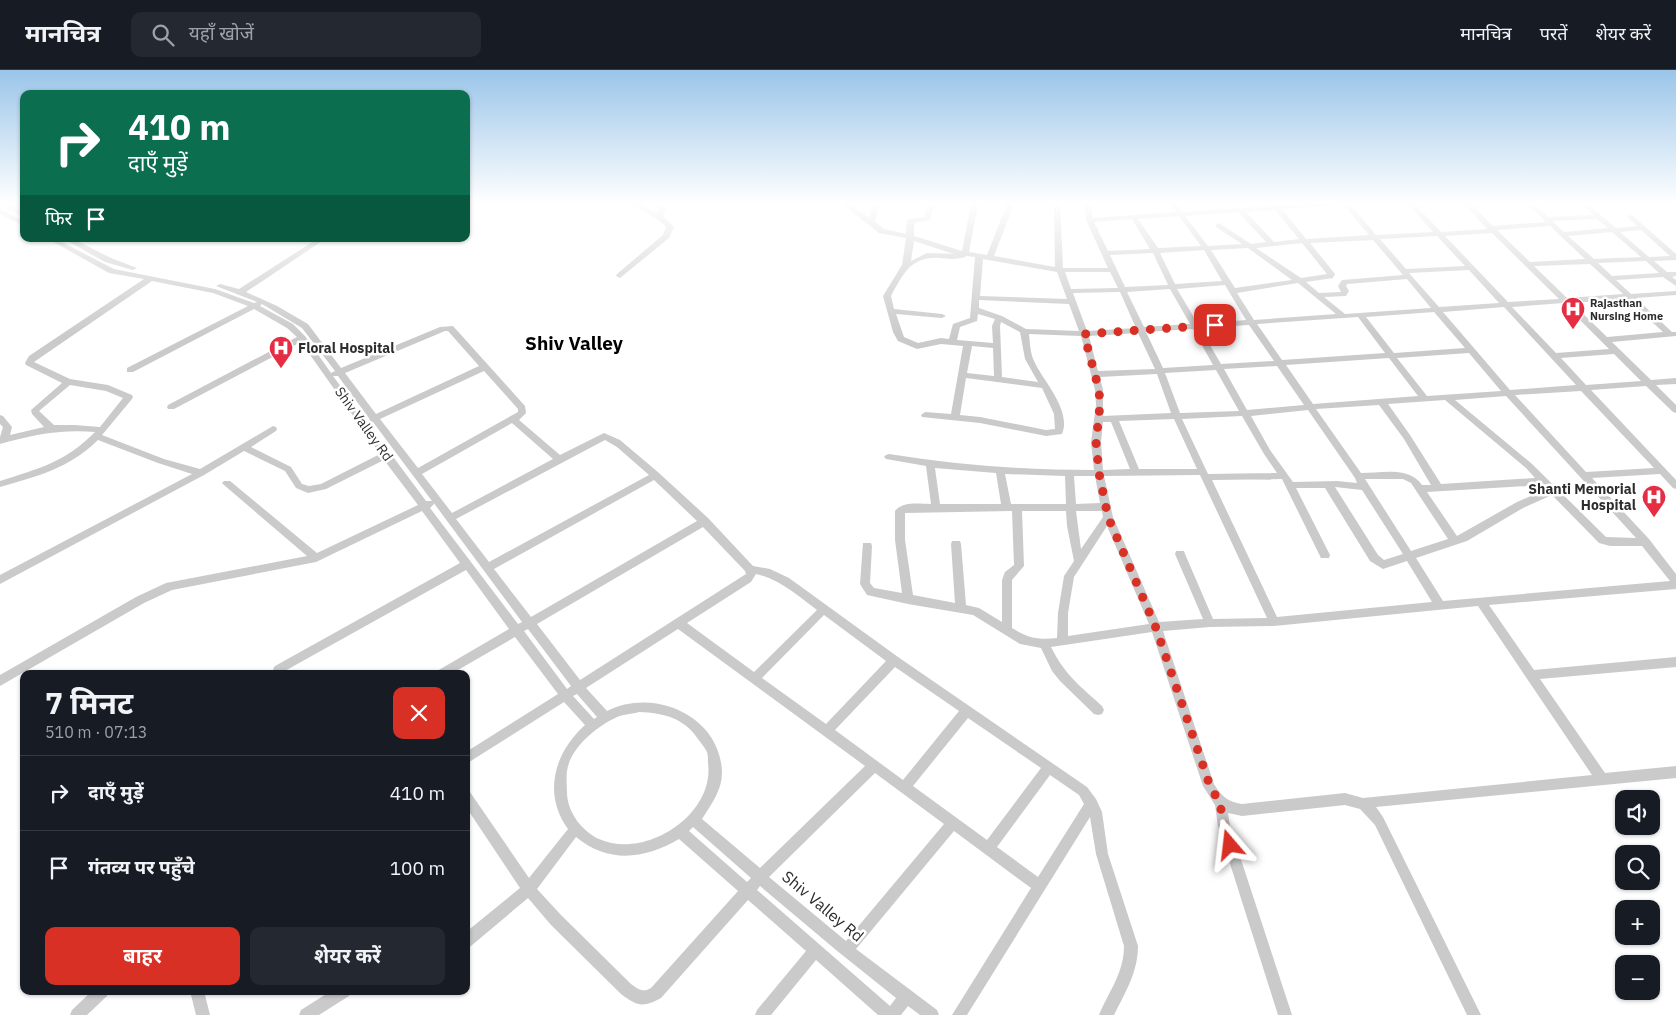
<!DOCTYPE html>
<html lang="hi">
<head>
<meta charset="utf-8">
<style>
  :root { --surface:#171b24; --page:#242831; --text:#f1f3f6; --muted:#9ea1a6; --line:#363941; --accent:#d93025 }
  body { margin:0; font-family:"IBM Plex Sans","Noto Sans Devanagari",sans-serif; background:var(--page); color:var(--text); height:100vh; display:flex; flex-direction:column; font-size:19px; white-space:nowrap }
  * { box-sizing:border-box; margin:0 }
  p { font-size:16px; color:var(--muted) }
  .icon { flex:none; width:28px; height:28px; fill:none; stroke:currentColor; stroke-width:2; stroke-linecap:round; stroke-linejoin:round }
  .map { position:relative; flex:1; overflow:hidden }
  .side { position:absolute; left:20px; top:600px; width:450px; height:325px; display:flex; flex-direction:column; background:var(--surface); border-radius:10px; box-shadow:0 1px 4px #0004 }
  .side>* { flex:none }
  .banner { position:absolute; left:20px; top:20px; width:450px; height:152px; border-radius:10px; box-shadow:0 1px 4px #0004; background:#0b6e4f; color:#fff; overflow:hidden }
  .controls { position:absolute; left:1615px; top:720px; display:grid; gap:10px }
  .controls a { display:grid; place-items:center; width:45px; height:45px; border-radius:10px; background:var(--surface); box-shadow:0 1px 4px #0004; font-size:25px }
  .pin { position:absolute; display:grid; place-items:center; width:42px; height:42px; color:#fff; margin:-21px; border-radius:10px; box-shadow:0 2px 8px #0006 }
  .me { position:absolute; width:55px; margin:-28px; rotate:343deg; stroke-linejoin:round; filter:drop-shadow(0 0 4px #0008) }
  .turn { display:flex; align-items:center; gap:18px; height:105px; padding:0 25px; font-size:22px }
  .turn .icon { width:65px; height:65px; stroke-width:2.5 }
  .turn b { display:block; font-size:35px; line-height:42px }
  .then { display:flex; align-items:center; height:48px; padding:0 25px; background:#0003; gap:10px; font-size:19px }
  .round { display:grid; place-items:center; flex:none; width:52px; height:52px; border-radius:10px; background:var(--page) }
  .overview { display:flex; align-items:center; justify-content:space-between; height:85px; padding:0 25px }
  h1 { font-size:30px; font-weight:700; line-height:38px }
  .primary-button { display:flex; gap:10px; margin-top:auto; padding:10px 25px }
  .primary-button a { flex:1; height:58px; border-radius:10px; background:var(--accent); color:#fff; font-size:20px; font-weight:700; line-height:58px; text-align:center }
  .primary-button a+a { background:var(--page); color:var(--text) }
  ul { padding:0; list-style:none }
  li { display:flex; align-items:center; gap:15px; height:75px; padding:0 25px; border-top:1px solid var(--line) }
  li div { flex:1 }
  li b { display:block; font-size:19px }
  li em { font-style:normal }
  header { display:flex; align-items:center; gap:30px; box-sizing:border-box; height:70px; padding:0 25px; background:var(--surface); border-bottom:1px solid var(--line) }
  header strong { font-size:24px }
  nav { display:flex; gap:28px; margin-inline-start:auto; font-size:18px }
  .search { width:350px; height:45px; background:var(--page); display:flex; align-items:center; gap:12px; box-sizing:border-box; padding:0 18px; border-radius:10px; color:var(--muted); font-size:19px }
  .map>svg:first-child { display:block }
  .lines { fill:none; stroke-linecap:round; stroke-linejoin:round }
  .minor { fill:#cacaca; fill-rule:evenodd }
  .route { stroke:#d93025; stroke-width:9; stroke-dasharray:0 16.2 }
  .labels { text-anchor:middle; stroke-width:5; stroke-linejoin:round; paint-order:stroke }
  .far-poi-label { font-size:11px; font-weight:bold; fill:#2d2d2d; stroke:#fff; text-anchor:start }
  .poi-label { font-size:14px; font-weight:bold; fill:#2d2d2d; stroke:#fff; text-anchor:start }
  .street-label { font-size:14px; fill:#2d2d2d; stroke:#fff }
  .near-street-label { font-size:16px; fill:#2d2d2d; stroke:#fff }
  .district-label { font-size:19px; font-weight:bold; fill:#000; stroke:#fff }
</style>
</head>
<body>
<header>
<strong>मानचित्र</strong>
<div class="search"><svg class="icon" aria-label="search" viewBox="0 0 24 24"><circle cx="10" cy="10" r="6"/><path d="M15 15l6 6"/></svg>यहाँ खोजें</div>
<nav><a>मानचित्र</a><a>परतें</a><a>शेयर करें</a></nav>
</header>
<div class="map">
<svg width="1676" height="945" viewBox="0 0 1676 945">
  <rect width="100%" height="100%" fill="#fff"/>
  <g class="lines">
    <path class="minor" d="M9,134L24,142V147L0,135Z
      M632,134H640L657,143L659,139L656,134H663L666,139L663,146L674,157L669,168L620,208L616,206L617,204L663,165L666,157L661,152Z
      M842,134H850L869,148L873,134H880L875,152L884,159L906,164L907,150L914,148L925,147L927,134H934L930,150L914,153V166L962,181L971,134H978L969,182L987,185L1007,134H1014L994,186L1055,197L1054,134H1060L1063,198H1108L1086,150L1085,134H1091L1093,148L1176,142L1170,134H1177L1182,142L1272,136L1271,134H1335L1332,136L1282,139L1306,169L1369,165L1343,134H1350L1376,165L1433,162L1408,134H1415L1441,162L1487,159L1464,134H1471L1493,156L1546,152L1527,134H1534L1548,147L1593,145L1581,134H1588L1616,158L1637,156L1626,146L1632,145L1676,184V190L1654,191L1667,202H1676V206L1672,207L1676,210V216L1663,207L1616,210L1631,224L1676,221V225L1636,228L1672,262H1676V266L1612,272L1651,310L1676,308V314L1656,315L1676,335V343L1673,342L1646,316L1591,320L1676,410V419L1673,418L1660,404L1592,408L1649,469L1676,504V519L1489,535L1534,600L1676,587V597L1540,609L1605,703L1676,696V708L1376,737L1383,747L1481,945H1467L1375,755L1360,739L1345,735L1242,746L1228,743L1230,756L1292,945H1278L1218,756L1215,735L1203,716L1152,562L1051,577C1065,605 1080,616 1102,636L1104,640L1102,644L1098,645L1094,644L1060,611L1052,601L1041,578L1020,574L973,545L908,534L867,525L860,514L863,473H871L872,476L870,513L874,518L902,523L895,470V441C903,431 919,434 931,434L926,396L886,389L884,387L886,385L889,384C957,395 1025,400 1094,400L1091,372L1096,335L1095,320L1081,266L1029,264C1030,273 1030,282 1034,291C1043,311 1072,340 1062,364L1046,366L980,353L922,347L921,345L925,342L951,344L963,276L941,274L917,279L898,271L893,262L883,226L902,195L906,168L879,163ZM1275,140L1299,169L1274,172L1246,142ZM1238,142L1266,172L1251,174L1219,153L1215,155L1216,157L1242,174L1208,176L1185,146ZM1179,146L1201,176L1158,178L1138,149ZM1132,149L1150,179L1108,181L1094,152ZM1597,149L1608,158L1564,162L1552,151ZM1550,156L1585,189L1530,192L1497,160ZM1641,160L1670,186L1649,187L1620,162ZM1612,162L1641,187L1594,189L1568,166ZM1492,163L1559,229L1508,232L1445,166ZM1437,166L1465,196L1406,199L1380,169ZM1373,170L1403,205L1342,210L1338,216L1341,222L1319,223L1306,212L1333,208L1335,204L1310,173ZM914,171L954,184H958L927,183L911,191ZM1302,173L1327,204L1301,208L1256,178ZM1248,178L1292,210L1235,218L1211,180ZM1204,180L1222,211L1175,214L1160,183ZM1153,183L1168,215L1125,217L1110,185ZM967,186L975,187L970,248L953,254L949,269L941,268L918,273L904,267L896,244L942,248L946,246L942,244L894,239L891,226C903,204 911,186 940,188C949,189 958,190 967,186ZM983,189L1057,202L1067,229L980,226ZM1646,191L1659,203L1612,206L1598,193ZM1590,194L1623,224L1567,228L1534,196ZM1469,200L1499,233L1439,237L1409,203ZM1065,202H1110L1118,218L1071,219ZM1407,209L1431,238L1345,244L1324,227L1346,226L1349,221L1346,216L1347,214ZM1298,213L1336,244L1254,250L1237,223ZM1225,215L1246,250L1198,254L1177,219ZM1170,219L1190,254L1144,257L1127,222ZM1120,222L1136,258L1087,261L1073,223ZM1627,229L1663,262L1607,267L1572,233ZM979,230L1069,234L1079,261L1026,259L1002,246L979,238ZM1563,233L1609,279L1556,283L1512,237ZM1504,237L1576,315L1510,320L1443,242ZM1434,242L1465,278L1394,283L1366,247ZM978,244L995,249L992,256L993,273L957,270L960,257L977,251ZM1358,247L1385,283L1282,290L1257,254ZM1001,252L1020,262L1025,289L1038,312L1002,307L1000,256ZM1249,255L1274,291L1221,294L1200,258ZM1193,259L1213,295L1163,298L1146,262ZM1138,263L1155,299L1098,301L1089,266ZM972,276L993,278L994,306L967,303ZM1469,283L1501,321L1427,326L1397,288ZM1614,284L1641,311L1586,315L1561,288ZM1389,288L1418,326L1313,334L1286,295ZM1277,296L1304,335L1247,340L1224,299ZM1216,300L1239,341L1180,343L1165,303ZM1157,304L1171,343L1103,346V320L1100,307ZM966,308L1042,318L1054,344L1055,359L1046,360L980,347L960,345ZM1581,321L1654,398L1586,402L1515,325ZM1506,326L1636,468L1606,467L1532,394L1455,330ZM1445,330L1526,398L1535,408L1441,414L1410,365L1388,334ZM1379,335L1404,369L1431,415H1422C1409,396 1381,403 1361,403L1316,339ZM1308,340L1355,408L1357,413L1337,411L1293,412L1270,380L1251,346ZM1242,346L1264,384L1277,403L1208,404L1182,349ZM1174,349L1197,399H1139L1119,351ZM1103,352H1111L1130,399L1103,400L1101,372ZM935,398L996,403L1001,434H940ZM1005,404L1065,406L1066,434H1011ZM1200,405L1267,548L1213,549L1185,484L1184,481H1176L1175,484L1203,549L1159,552L1113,447L1104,406ZM1074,406H1095L1100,433L1076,434ZM1282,409L1321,488H1329L1330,485L1296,418H1325L1370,491L1383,499L1407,491L1432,532L1277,547L1212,410ZM1365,409H1403L1411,413L1448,469L1411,481ZM1542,415L1547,419L1517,432L1457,466L1427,422ZM1335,417L1362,420L1403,484L1384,490L1378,485ZM1552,425L1599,473L1610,476H1642L1670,511L1443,531L1416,488L1467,471L1523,438ZM1012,441L1014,495L1005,502L1002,510V552L979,538L966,535L961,474L960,471H952L951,474L955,533L913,525L905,470V443ZM1022,441H1066L1067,456L1074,491L1064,506L1058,543L1057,568C1038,570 1028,568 1012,558V510L1024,496ZM1076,441H1102L1103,447L1081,479ZM1107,456L1149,554L1068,566V543L1074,507ZM1478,536L1592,705L1363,728L1345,723L1242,734C1228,732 1221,726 1214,714L1163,561L1210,557L1274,556Z
      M0,139L24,151V156L0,144Z
      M48,169H56L114,199L215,219L254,233L257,232L216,216L220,214L239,219L317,169H325L246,222L277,236L308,254L341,298L440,257L453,256L525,336L526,343L519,350L560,385L604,363L620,370L659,403L708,448L753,496L770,499L789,508L898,587L1087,717L1096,729L1102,742L1108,784L1138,876C1138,902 1125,923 1114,945H1099C1109,921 1124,903 1124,876L1096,784L1090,747L967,945H952L1031,818L954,761L856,879L937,940L939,945H920L908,936L901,945H878L816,890L771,945H755L757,940L806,881L748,830L661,928C643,938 637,936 621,924L551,855L528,828L471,876L466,878V862L520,818L466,737V720L470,722L529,808L568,759C542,723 555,682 585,655L564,632L466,694V682L558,624L515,567L451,604H436L437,601L509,559L466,500L283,602L279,604L275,602L273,599L275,596L460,493L422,441L316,492L172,520L144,533L0,616V605L136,527L166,513L307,486L224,415L222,413L224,411H230L317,483L418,435L384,390L326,419L308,423L296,418L285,401L244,381L204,405L0,514V505L192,404L158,393L98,370C68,399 38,406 0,417V411C40,398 64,393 95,362C61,359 32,365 0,374V367L3,357L0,354V345L3,346L12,357L10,365L44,357L32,344L31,340L62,313L26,295L25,293L29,286L144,209L109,203ZM152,211L213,223L248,236L127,298V302H133L254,239L287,258L297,267L168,335L167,337L168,339H174L301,272L380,384L321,414L309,416L302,414L291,397L251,377L276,361L277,359L276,357L273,356L200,399L164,389L102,365L132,329L133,327L132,325L108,315L70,309L34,292ZM262,234L302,258L335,301L331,303L305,266L293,254L260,236ZM445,261H448L479,296L376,344L345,303ZM484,301L518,339V342L418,398L380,349ZM333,306H338L369,348L370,351L373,352L432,431H426ZM70,315L106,321L123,328L100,357L75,355H54L39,341ZM512,353L553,389L452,443L422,404ZM605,370L617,377L649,405L489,492L456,449ZM654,410L697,451L531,547L494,499ZM433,432L522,552L518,554L430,438L434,434ZM703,457L745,501L746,504L580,610L537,554ZM756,504C779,509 798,526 817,540L754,602L687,553L751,512ZM824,545L886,591L826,654L762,608ZM528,559L571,616L567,619L524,561ZM678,559L865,696L760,798L702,749C711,735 722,720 722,703C721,646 654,617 607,641L586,618ZM895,597L959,641L903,710L835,660ZM577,624L597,647L594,649L573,626ZM639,642C664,643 684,648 698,669C701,673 705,678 707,682C708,685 708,690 708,693C715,745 645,790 599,769C582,761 568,743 567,724C567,717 566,709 567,701C570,678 597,656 617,647C624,644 632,644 639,642ZM968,648L1041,698L987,770L913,716ZM875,703L944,754L846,871L769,807ZM1050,705L1079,725L1084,734L1038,807L997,777ZM693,757L751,808L747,812L689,761ZM576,767C609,794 645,789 679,769L738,821L651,918C643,923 638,919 631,914L561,845L537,819ZM760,816L836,880L896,928L890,936L757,820Z
      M64,169H73L111,188L137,198L133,200L105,192Z
      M92,921H109L107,926L87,945H70L72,940Z
      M190,921H204L210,945H196Z
      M331,921H351L349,926L319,945H299L301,940Z"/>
  </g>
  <linearGradient id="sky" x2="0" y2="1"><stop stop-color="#9ac5e9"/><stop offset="0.5" stop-color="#fff"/><stop offset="1" stop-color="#fff" stop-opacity="0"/></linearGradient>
  <rect width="1676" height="266" fill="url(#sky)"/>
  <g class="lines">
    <path class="route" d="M1215,255L1084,264L1099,320L1100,335L1096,372L1099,403L1108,447L1156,558L1210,716L1221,735V746L1230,775"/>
  </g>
  <defs>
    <symbol id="hospital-pin" viewBox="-11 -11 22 30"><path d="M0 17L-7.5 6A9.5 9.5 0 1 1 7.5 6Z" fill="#e52d43" stroke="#fff"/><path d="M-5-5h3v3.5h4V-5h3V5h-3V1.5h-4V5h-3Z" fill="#fff"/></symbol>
  </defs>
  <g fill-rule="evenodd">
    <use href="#hospital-pin" x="1559" y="225" width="28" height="38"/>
    <use href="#hospital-pin" x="267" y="264" width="28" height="38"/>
    <use href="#hospital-pin" x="1640" y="413" width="28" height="38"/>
  </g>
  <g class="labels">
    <g class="far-poi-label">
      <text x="1590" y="237">Rajasthan<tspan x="1590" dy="13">Nursing Home</tspan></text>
    </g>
    <g class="poi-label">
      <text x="298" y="283">Floral Hospital</text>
      <text x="1636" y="424" text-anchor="end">Shanti Memorial<tspan x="1636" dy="16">Hospital</tspan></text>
    </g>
    <g class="street-label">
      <text transform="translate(364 354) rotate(54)" y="5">Shiv Valley Rd</text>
    </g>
    <g class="near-street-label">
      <text transform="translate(823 836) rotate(40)" y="6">Shiv Valley Rd</text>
    </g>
    <g class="district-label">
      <text x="574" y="280">Shiv Valley</text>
    </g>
  </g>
</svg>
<div class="controls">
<a><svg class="icon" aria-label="sound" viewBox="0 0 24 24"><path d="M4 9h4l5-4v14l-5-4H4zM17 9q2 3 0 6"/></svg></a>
<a><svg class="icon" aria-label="search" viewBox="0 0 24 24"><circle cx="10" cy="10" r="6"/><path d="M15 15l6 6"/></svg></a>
<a>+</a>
<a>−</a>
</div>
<div class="pin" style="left:1215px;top:255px;background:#d93025"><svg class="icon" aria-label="arrive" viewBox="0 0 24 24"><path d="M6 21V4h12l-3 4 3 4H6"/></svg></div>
<svg class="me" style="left:1230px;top:775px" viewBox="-20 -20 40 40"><path d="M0-17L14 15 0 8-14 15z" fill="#d93025" stroke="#fff" stroke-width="4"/></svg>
<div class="banner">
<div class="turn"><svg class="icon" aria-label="right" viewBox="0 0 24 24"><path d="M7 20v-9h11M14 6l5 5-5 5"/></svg><div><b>410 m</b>दाएँ मुड़ें</div></div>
<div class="then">फिर<svg class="icon" aria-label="arrive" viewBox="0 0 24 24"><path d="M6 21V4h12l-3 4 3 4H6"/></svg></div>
</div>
<section class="side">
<div class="overview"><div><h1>7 मिनट</h1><p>510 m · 07:13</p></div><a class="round" style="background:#d93025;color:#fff"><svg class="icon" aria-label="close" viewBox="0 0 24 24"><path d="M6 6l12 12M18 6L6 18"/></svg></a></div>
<ul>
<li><svg class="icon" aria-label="right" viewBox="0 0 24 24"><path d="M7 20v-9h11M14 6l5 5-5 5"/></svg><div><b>दाएँ मुड़ें</b></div><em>410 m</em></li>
<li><svg class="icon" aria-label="arrive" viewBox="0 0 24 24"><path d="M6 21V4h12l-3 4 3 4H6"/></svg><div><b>गंतव्य पर पहुँचे</b></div><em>100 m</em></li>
</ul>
<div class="primary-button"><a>बाहर</a><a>शेयर करें</a></div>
</section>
</div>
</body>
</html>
